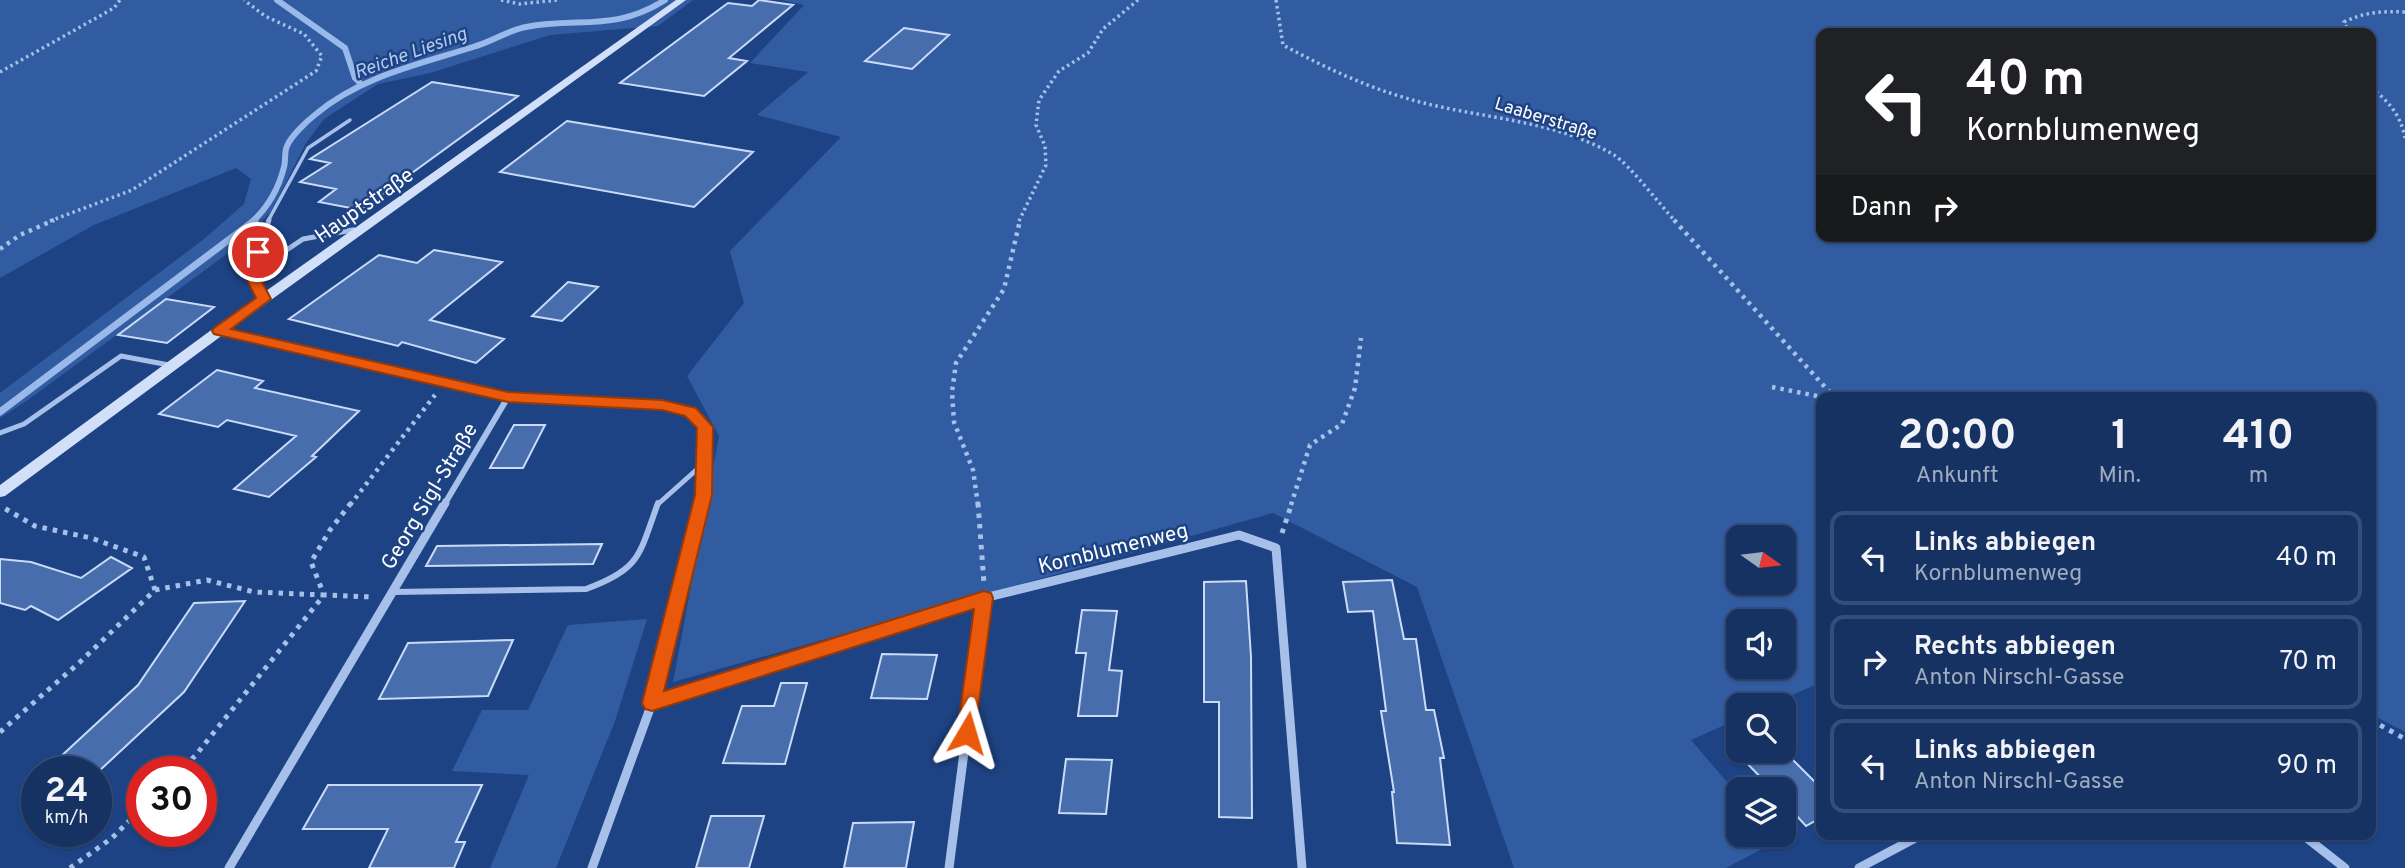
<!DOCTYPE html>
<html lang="de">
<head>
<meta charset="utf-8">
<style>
  :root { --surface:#163263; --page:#1f3a69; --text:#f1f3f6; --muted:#9eaabe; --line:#354d78 }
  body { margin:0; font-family:Overpass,sans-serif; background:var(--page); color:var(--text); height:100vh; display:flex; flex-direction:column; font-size:26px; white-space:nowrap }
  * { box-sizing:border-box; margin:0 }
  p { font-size:23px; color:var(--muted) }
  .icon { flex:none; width:38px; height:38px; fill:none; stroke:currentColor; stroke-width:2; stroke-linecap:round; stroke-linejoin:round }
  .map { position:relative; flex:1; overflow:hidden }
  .sheet { position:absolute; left:1816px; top:392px; width:560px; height:448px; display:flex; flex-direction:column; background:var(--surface); border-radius:14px; box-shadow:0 2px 5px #0004,0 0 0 2px var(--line) }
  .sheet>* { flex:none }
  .hud { position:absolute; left:1816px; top:28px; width:560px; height:214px; border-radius:14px; box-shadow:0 2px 5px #0004,0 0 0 2px var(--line); background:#202124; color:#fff; overflow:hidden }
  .needle { width:46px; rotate:104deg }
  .fabs { position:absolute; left:1726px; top:525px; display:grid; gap:14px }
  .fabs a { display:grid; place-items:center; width:70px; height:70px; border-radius:14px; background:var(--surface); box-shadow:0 2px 5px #0004,0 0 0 2px var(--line); font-size:35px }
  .speed { position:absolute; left:21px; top:756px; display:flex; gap:14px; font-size:35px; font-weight:700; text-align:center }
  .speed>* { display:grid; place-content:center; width:91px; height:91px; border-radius:50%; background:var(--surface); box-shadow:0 2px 5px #0004,0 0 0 2px var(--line); line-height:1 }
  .speed small { font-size:18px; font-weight:400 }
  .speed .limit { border:10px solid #d22; background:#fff; color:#111 }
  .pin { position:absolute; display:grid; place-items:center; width:60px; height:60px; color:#fff; margin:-30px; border:4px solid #fff; border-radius:50%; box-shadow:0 2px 7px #0007 }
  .me { position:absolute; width:77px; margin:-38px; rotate:7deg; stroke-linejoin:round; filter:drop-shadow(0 0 5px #0008) }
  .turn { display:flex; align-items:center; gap:24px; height:147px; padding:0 35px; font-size:32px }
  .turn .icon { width:91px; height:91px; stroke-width:2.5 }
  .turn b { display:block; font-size:49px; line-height:60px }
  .then { display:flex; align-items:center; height:66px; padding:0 35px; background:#0003; gap:14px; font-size:26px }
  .eta { display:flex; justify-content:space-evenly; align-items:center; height:119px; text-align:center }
  .eta b { font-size:42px; font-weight:700; line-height:49px }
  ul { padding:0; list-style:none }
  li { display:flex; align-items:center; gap:21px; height:94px; margin:0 14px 10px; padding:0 21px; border:4px solid var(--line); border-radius:14px }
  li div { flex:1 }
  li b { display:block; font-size:26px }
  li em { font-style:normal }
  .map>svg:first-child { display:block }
  .green { fill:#325ca2; fill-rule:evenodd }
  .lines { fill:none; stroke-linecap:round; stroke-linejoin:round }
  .stream-far1 { stroke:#99b9eb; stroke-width:6 }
  .stream { stroke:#99b9eb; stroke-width:7 }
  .building { fill:#476dad; stroke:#cadbf7; stroke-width:2 }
  .path-far2 { stroke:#a6c0ea; stroke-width:3.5; stroke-dasharray:2.5 3.5; stroke-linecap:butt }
  .path-far1 { stroke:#a6c0ea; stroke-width:4.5; stroke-dasharray:3.5 5; stroke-linecap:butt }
  .path { stroke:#a6c0ea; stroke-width:5; stroke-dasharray:4.5 6; stroke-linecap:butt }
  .service-far2 { stroke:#a6c0ea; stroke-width:3.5 }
  .service-far1 { stroke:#a6c0ea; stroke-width:5 }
  .service { stroke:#a6c0ea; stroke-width:6 }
  .minor-far1 { stroke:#a6c0ea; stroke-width:6 }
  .minor { stroke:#a6c0ea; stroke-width:9 }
  .secondary { fill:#d1dff8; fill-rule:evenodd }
  .route { fill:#ea580c; stroke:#983908; stroke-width:2 }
  .labels { text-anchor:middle; stroke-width:5; stroke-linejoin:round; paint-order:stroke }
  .far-street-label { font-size:18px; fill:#fff; stroke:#1e4384 }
  .far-water-label { font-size:19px; font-style:italic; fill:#b1caf1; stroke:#1e4384 }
  .street-label { font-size:21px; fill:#fff; stroke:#1e4384 }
</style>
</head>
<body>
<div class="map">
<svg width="2405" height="868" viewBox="0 0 2405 868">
  <rect width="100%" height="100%" fill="#1e4384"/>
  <path class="green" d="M0,0H693L658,26L550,35L430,73L378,84L324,119L306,143L271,212L235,248L25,402L0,418V393L204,239L244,204L251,179L236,168L94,225L0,278Z
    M781,0H2405V732L2371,714V397H1822V682L1769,705H1738V719L1691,740L1738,795V835H1772L1777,841L1726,868H1514L1417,587L1273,513L673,682L719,436L687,376L744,303L730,251L841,137L757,115L808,72L750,63L804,5ZM1822,33H2371V236H1822ZM1738,537H1783V583H1738ZM1738,621H1783V667H1738Z
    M647,619L615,721L556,868H490L529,775L452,771L482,710H528L568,625Z"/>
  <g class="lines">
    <path class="stream-far1" d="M277,0L345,48L355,78L362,85
      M253,221C268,207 279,187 284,167C286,160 284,152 287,146C291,136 307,121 316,114C361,76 421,64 476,46C493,41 509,30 526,27C579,17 615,32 665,0"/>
    <path class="stream" d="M0,412L255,220"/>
  </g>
  <path class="building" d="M759,0L793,5L729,58L747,61L704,96L620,83L728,3L752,6Z
    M904,28L949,35L912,69L865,61Z
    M432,82L518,96L361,210L319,202L336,189L300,182L330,163L310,159Z
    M567,121L753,152L694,207L500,172Z
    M434,250L502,262L430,320L504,339L476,363L402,342L398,346L289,319L379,255L417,263Z
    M568,282L598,287L562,321L532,316Z
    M166,299L214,307L167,343L118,335Z
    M217,370L263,381L255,388L359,411L312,456L316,457L269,497L234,489L296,436L227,420L218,427L159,414Z
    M514,425H545L523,468H490Z
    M602,544L593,564L426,566L437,546Z
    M111,557L132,568L58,620L31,606L25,610L0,603V559L31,562L81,578Z
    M1392,580L1404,639H1416L1426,710H1434L1444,758H1440L1450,845L1397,843L1392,792H1394L1381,711H1386L1373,611L1348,612L1343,582Z
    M1246,581L1251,657L1252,818L1219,817V702H1204V582Z
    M245,601L184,692L98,772H44L138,685L194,603Z
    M1082,610L1117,611L1109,670L1122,671L1117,716H1078L1086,653H1076Z
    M513,640L488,696L379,699L408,643Z
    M882,654L937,655L927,699L871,698Z
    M781,683H807L785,764L723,763L742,706H774Z
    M1735,751H1784L1822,789V817L1806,826L1783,801V789H1772Z
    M1066,759L1112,760L1106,814L1059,813Z
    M328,785H482L456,842H465L454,868H369L388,829H303Z
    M711,816H764L749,868H696Z
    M914,822L906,868H844L853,823Z"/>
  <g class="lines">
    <path class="path-far2" d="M501,0L520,4L557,0
      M1276,0L1283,45C1324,67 1364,86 1409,99C1477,119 1552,118 1614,155C1629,164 1661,206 1675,221
      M2349,33L2344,22C2364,12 2383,11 2405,12
      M0,72L114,8L120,0
      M2371,88C2389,101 2401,116 2405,138
      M50,221L132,190L316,71L322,56L304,34L265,16L244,0
      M1019,221L1046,165L1045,146L1036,125L1039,100L1059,71L1088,53L1103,29L1138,0"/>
    <path class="path-far1" d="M1674,220L1834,397
      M0,249L20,235L54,220
      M1772,387L1822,397
      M350,505L435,395
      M978,505L973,470L954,422L952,392L956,363L1004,289L1020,220
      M1291,505L1310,445L1342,424L1355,388L1361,338"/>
    <path class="path" d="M351,503L330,530L311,562L324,595L372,597
      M978,503L984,584
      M1282,533L1292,503
      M155,590L207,580L254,592L324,595L195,756L179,772
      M2371,720L2405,739
      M0,732L80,662L155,590L144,557L91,538L35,526L4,508
      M70,868L112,838L142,808"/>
    <path class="service-far2" d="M268,221L308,148L350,120"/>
    <path class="service-far1" d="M251,274L269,220
      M264,299L251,274L303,239L358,229
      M0,433L24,424L121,356L169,365
      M657,505L703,464"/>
    <path class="service" d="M393,592L586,589C641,569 639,555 658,503"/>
    <path class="minor-far1" d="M219,331L508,397L661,405L690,412L705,427L701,505
      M444,505L508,397"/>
    <path class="minor" d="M652,703L984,598L1239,535L1276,548L1302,868
      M2303,835L2345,868
      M229,868L445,503
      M592,868L652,703L701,503
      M949,868L984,598
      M1859,868L1921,835"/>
    <path class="secondary" d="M676,0H686L224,334L5,496L0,497V485L214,328Z"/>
  </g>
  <path class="route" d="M258,248L265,252L258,274L271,299L231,329L508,392L662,400L696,408L713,427L712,495L664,691L984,591L991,593L993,598L974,739L967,742L960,739L957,733L974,609L652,711L645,709L642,703L695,495L697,428L685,416L662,410L508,402L214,334L212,331L214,328L256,298L244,274L251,252Z"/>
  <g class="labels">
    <g class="far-street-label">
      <text transform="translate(1546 118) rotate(17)" y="6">Laaberstraße</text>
    </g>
    <g class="far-water-label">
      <text transform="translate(410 52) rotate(-20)" y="7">Reiche Liesing</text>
    </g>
    <g class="street-label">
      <text transform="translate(364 205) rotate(-35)" y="7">Hauptstraße</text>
      <text transform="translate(429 496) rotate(-59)" y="7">Georg Sigl-Straße</text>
      <text transform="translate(1113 548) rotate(-14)" y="7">Kornblumenweg</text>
    </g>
  </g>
</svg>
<div class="fabs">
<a><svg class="needle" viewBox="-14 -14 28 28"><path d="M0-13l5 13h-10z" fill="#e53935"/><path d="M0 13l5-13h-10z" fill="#9eaabe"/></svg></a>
<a><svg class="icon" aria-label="sound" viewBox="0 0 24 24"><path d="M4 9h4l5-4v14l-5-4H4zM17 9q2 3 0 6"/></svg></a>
<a><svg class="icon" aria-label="search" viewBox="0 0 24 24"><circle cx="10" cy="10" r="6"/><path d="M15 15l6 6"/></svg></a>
<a><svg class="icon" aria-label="layers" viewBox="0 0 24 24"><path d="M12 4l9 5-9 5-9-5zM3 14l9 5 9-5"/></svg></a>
</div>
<div class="speed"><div>24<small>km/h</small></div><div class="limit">30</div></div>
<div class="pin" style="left:258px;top:252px;background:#d93025"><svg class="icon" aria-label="arrive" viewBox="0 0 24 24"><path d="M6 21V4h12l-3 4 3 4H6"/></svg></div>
<svg class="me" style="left:967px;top:733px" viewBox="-20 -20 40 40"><path d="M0-17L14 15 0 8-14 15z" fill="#ea580c" stroke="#fff" stroke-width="4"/></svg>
<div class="hud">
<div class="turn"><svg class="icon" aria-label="left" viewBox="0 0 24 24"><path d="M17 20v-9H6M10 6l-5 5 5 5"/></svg><div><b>40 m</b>Kornblumenweg</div></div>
<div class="then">Dann<svg class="icon" aria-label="right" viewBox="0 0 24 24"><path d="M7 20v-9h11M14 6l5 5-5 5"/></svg></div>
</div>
<section class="sheet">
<div class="eta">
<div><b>20:00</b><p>Ankunft</p></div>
<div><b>1</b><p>Min.</p></div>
<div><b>410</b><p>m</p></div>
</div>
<ul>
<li><svg class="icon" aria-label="left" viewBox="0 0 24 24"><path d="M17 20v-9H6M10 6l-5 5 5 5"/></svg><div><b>Links abbiegen</b><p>Kornblumenweg</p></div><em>40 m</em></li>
<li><svg class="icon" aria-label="right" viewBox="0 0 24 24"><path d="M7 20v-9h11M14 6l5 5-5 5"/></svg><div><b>Rechts abbiegen</b><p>Anton Nirschl-Gasse</p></div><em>70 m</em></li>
<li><svg class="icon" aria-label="left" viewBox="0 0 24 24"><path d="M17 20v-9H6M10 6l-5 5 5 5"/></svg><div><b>Links abbiegen</b><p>Anton Nirschl-Gasse</p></div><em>90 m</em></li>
</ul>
</section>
</div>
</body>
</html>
